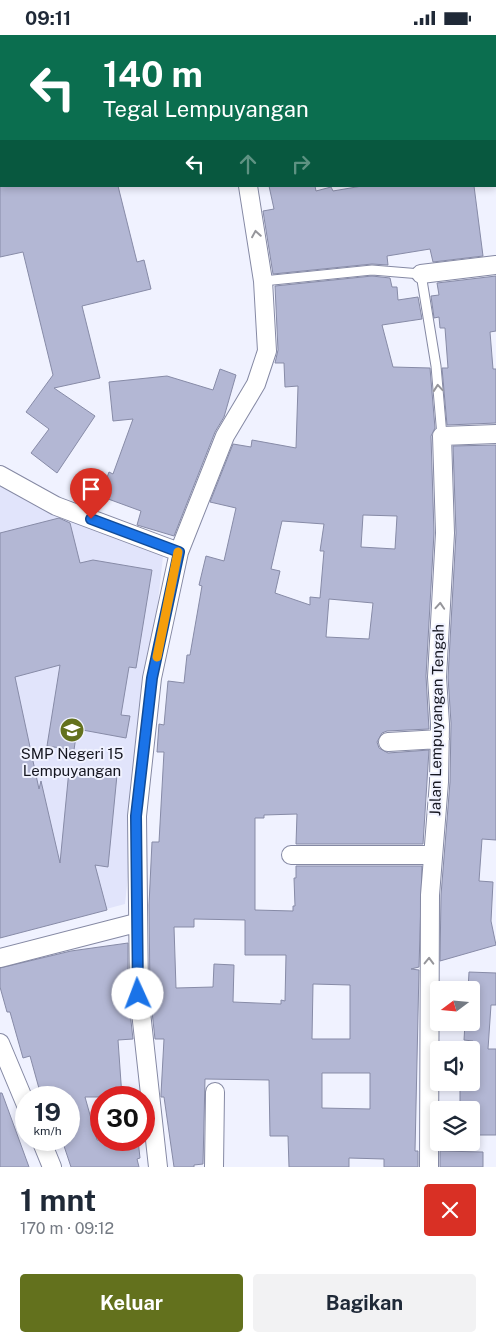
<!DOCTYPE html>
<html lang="id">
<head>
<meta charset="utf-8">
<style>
  :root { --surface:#fff; --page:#f2f2f3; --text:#1f2937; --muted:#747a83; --accent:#63711d }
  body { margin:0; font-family:"Public Sans",sans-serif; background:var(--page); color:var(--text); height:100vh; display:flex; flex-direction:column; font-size:19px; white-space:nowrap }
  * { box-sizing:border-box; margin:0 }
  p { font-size:16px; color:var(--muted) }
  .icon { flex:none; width:28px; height:28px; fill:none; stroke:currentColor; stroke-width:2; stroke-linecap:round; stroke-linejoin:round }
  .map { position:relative; height:1132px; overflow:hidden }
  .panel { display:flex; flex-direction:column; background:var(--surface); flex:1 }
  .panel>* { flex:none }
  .banner { position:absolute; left:0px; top:0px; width:496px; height:152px; box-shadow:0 2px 8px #0003; background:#0b6e4f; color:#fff; overflow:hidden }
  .needle { width:32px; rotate:254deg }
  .controls { position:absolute; left:430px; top:946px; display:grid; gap:10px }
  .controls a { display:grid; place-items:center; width:50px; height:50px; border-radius:5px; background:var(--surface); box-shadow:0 2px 8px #0003; font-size:25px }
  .speed { position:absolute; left:15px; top:1051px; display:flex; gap:10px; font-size:25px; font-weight:700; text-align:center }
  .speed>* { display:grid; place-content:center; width:65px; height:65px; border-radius:50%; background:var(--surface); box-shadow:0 2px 8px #0003; line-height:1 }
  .speed small { font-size:12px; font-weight:400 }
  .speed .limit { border:8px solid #d22; background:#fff; color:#111 }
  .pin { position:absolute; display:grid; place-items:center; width:42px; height:42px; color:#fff; margin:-51px -21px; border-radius:50% 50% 50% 0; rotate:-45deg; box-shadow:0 0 5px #0007 }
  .pin .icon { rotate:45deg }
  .me { position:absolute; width:55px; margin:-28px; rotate:358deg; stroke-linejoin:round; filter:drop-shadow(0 0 4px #0008) }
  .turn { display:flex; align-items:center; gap:18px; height:105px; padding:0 20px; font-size:22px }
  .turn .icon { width:65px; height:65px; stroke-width:2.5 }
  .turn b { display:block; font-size:35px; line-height:42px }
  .lanes { display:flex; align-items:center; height:48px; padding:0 20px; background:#0003; justify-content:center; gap:25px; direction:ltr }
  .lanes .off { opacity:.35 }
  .round { display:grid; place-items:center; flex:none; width:52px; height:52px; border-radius:5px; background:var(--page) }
  .overview { display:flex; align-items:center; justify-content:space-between; height:85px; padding:0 20px }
  h1 { font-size:30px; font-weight:700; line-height:38px }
  .cta { display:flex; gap:10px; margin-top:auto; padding:10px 20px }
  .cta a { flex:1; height:58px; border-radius:5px; background:var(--accent); color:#fff; font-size:20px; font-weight:700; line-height:58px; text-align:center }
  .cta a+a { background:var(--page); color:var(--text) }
  .status { display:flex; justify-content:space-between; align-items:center; height:35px; padding:0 25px; background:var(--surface); direction:ltr }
  .status svg { height:14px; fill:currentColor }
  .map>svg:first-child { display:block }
  .built { fill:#e1e4fb }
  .building { fill:#b3b7d4; stroke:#878ba7; fill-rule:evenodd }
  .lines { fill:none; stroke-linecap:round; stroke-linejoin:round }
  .service-casing { stroke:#8589a4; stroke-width:11 }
  .minor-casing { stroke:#8589a4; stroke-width:20 }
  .secondary-casing { stroke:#8589a4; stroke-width:28 }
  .service { stroke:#fff; stroke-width:9 }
  .minor { stroke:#fff; stroke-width:18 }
  .secondary { stroke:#fff; stroke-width:25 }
  .oneway { stroke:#96969b }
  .route-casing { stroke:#114b97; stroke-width:12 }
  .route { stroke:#1a73e8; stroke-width:9 }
  .slow { stroke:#f59e0b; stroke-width:9 }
  .labels { text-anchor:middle; stroke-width:4; stroke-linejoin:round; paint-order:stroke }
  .street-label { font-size:15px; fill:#151620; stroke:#f0f2ff }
  .poi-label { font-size:15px; fill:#151620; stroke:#f0f2ff }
</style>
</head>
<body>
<div class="status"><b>09:11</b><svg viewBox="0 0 49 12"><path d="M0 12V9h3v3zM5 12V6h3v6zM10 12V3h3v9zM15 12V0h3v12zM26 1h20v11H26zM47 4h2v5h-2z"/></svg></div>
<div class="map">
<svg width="496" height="1132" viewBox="0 0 496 1132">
  <rect width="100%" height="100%" fill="#f0f2ff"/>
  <path class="built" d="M0,435L163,521L125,869L0,902Z"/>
  <path class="building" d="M0,151H118L137,227L144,225L151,254L82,271L100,343L54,353L95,381L57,438L31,418L49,394L26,377L53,340L23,217L0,222Z
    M269,151H315L316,156L331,152L333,156L362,151H474L483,221L433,227L430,214L387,221L388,230L372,229L273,239L263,176L274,174Z
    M372,241L390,243L392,252H397L398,265L418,262L422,284L382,290L393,332L430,333L435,393L431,401L434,498L426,641L429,694L387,696L382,698L377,707L379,713L388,718L429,715L423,809H296L297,779L264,780V783H255V875L293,876V871H295L294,843H296V831H422L419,932L411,934L419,935L415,1116H418V1132H384V1124L349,1123V1132H289L288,1101H270L269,1045L205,1044L203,1129L194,1130V1132H174L164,1062H161V1059L164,1004H155L150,958L149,870L152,807H159L164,717H157L159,689L164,690L168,646L184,648L187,620H190L202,551L199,550L206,521L224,526L236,473L210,467L233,409L251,412L252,405L296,413L298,351L285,352L284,328H275L278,315L275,251ZM363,480L397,481L395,514L361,512ZM282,486L324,489L320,516H324L320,563L310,562V570L275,558L280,536L271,534ZM329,564L373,568L369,604L326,602ZM194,884L245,885V920H286L285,966L281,965V969L233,967L234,930L214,929L213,952L176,953L174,892H194ZM313,949L350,950V1004H312ZM322,1038H370V1074L322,1073Z
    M496,241V296L490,297L493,334H496V388L447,390L442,333H448L445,293H440L439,282L434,283L431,261L439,260L437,248Z
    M220,334L236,340L224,382L215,397L174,501L137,490L141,476L100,461L109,437L113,439L133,384L113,386L109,347L167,341L213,355Z
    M496,410V805L482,804L479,846L493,847L491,886L496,910L440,926L441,860L450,747L451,688L448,642L456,498L453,411Z
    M59,483L70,488L80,528L93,525L152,535L136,633L129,632L121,680L130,681L126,703L77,694L74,715L47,711L60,630L15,642L39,754L41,746L60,828L69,735L117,740L108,832L95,830L107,875L0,903V498Z
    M128,908V959L133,1004L118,1005L122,1062H85L97,1105H120L121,1109L138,1105L140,1123L137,1124L139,1132H71L62,1105H69V1062H48L47,1055L40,1057L30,1021L23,1023L10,977H7L0,952V933L71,916Z
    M469,937L496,938V970H491L488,1014H496V1100H471V1075H460V1048H473V1006L464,1005L465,988H471V955H468Z
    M0,1058H2L29,1132H0Z
    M440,1116L483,1117V1132H440Z"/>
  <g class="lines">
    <defs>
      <path id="service" d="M263,246L372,235L421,239L436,331L442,401"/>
      <path id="minor" d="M125,0V1
        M217,0V1
        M421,239L496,230
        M0,440L56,471L179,517
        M388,707L440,704
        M291,820H433
        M0,923L136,888
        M0,1008L26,1070
        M41,1105L52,1132
        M158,1132L139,959L137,781L152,643L179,517L225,401L256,349L267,316L263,246L248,151
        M214,1132L215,1057
        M429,1132L430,860L439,747L440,689L437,642L445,498L442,401L496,399"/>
      <path id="secondary" d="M193,1L197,0
        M0,35H1
        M0,59H1
        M0,84L1,83"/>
    </defs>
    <use href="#service" class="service-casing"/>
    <use href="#minor" class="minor-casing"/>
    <use href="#secondary" class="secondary-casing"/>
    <use href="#service" class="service"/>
    <use href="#minor" class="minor"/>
    <use href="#secondary" class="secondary"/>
  </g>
  <defs><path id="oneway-chevron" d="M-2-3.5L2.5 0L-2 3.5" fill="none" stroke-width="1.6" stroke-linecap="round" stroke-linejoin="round" transform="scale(1.25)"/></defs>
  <g class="oneway">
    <use href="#oneway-chevron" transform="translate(256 199) rotate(-99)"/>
    <use href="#oneway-chevron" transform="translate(438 353) rotate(-95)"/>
    <use href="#oneway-chevron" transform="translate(440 571) rotate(-86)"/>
    <use href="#oneway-chevron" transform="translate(429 926) rotate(-89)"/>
  </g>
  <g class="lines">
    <defs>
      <path id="route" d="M91,484L179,517L152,643L136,781L138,959"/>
    </defs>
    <use href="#route" class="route-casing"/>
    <use href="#route" class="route"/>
    <path class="slow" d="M157,622L178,517"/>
  </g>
  <defs>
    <symbol id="school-disc" viewBox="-11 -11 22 22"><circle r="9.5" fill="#63711d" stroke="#f0f2ff"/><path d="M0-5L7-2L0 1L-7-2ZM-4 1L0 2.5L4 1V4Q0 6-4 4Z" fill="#fff"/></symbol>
  </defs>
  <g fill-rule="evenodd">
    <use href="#school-disc" x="58" y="681" width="28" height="28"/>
  </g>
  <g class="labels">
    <g class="street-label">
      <text transform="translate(437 685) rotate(-89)" y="5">Jalan Lempuyangan Tengah</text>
    </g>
    <g class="poi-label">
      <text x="72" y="724">SMP Negeri 15<tspan x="72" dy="17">Lempuyangan</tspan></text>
    </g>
  </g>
</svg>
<div class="controls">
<a><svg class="needle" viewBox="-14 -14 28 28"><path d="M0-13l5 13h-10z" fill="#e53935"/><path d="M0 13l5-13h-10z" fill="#747a83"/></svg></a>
<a><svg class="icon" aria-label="sound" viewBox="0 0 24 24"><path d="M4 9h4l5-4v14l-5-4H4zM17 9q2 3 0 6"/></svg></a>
<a><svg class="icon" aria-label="layers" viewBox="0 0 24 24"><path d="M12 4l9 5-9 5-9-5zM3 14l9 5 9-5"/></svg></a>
</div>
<div class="speed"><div>19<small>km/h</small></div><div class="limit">30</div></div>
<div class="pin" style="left:91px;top:484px;background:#d93025"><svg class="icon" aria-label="arrive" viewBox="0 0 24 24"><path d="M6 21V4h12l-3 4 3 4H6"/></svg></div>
<svg class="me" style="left:138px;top:959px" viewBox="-20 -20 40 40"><circle r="19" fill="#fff"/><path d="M0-13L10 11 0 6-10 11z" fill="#1a73e8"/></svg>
<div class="banner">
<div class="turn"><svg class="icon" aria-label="left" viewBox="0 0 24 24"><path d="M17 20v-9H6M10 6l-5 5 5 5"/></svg><div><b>140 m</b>Tegal Lempuyangan</div></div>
<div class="lanes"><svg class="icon" aria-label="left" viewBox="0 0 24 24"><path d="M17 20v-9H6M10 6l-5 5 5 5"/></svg><svg class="icon off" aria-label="ahead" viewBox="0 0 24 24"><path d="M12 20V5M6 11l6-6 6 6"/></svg><svg class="icon off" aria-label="right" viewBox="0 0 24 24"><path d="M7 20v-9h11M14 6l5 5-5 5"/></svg></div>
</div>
</div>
<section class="panel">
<div class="overview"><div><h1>1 mnt</h1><p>170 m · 09:12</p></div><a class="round" style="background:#d93025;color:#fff"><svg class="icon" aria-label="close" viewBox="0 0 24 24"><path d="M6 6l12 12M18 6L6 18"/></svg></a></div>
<div class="cta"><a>Keluar</a><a>Bagikan</a></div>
</section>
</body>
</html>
